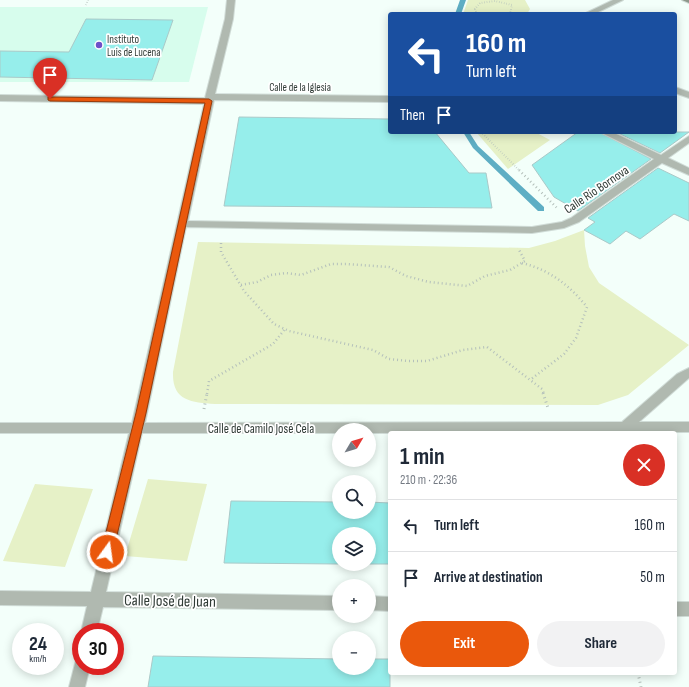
<!DOCTYPE html>
<html lang="en">
<head>
<meta charset="utf-8">
<style>
  :root { --surface:#fff; --page:#f2f2f3; --text:#1f2937; --muted:#747a83; --line:#e0e1e3; --accent:#ea580c }
  body { margin:0; font-family:"Sofia Sans Condensed",sans-serif; background:var(--page); color:var(--text); height:100vh; display:flex; flex-direction:column; font-size:15px; white-space:nowrap }
  * { box-sizing:border-box; margin:0 }
  p { font-size:13px; color:var(--muted) }
  .icon { flex:none; width:22px; height:22px; fill:none; stroke:currentColor; stroke-width:2; stroke-linecap:round; stroke-linejoin:round }
  .map { position:relative; flex:1; overflow:hidden }
  .panel { position:absolute; left:388px; top:431px; width:289px; height:244px; display:flex; flex-direction:column; background:var(--surface); border-radius:4px; box-shadow:0 2px 10px #0003 }
  .panel>* { flex:none }
  .top-card { position:absolute; left:388px; top:12px; width:289px; height:122px; border-radius:4px; box-shadow:0 2px 10px #0003; background:#1a4fa0; color:#fff; overflow:hidden }
  .needle { width:26px; rotate:52deg }
  .tools { position:absolute; left:332px; top:423px; display:grid; gap:8px }
  .tools a { display:grid; place-items:center; width:44px; height:44px; border-radius:50%; background:var(--surface); box-shadow:0 2px 10px #0003; font-size:20px }
  .speed { position:absolute; left:12px; top:623px; display:flex; gap:8px; font-size:20px; font-weight:700; text-align:center }
  .speed>* { display:grid; place-content:center; width:52px; height:52px; border-radius:50%; background:var(--surface); box-shadow:0 2px 10px #0003; line-height:1 }
  .speed small { font-size:10px; font-weight:400 }
  .speed .limit { border:6px solid #d22; background:#fff; color:#111 }
  .pin { position:absolute; display:grid; place-items:center; width:34px; height:34px; color:#fff; margin:-41px -17px; border-radius:50% 50% 50% 0; rotate:-45deg; box-shadow:0 0 4px #0007 }
  .pin .icon { rotate:45deg }
  .me { position:absolute; width:44px; margin:-22px; rotate:14deg; stroke-linejoin:round; filter:drop-shadow(0 0 3px #0008) }
  .turn { display:flex; align-items:center; gap:14px; height:84px; padding:0 12px; font-size:18px }
  .turn .icon { width:52px; height:52px; stroke-width:2.5 }
  .turn b { display:block; font-size:28px; line-height:34px }
  .then { display:flex; align-items:center; height:38px; padding:0 12px; background:#0003; gap:8px; font-size:15px }
  .round { display:grid; place-items:center; flex:none; width:42px; height:42px; border-radius:21px; background:var(--page) }
  .overview { display:flex; align-items:center; justify-content:space-between; height:68px; padding:0 12px }
  h1 { font-size:24px; font-weight:700; line-height:30px }
  .button { display:flex; gap:8px; margin-top:auto; padding:8px 12px }
  .button a { flex:1; height:46px; border-radius:24px; background:var(--accent); color:#fff; font-size:16px; font-weight:700; line-height:46px; text-align:center }
  .button a+a { background:var(--page); color:var(--text) }
  ul { padding:0; list-style:none }
  li { display:flex; align-items:center; gap:12px; height:52px; padding:0 12px; border-top:1px solid var(--line) }
  li div { flex:1 }
  li b { display:block; font-size:15px }
  li em { font-style:normal }
  .map>svg:first-child { display:block }
  .built { fill:#d7fded }
  .green { fill:#e6f1c7 }
  .lines { fill:none; stroke-linecap:round; stroke-linejoin:round }
  .stream { fill:#5eaec4; fill-rule:evenodd }
  .building { fill:#96eeeb; stroke:#aac9c8 }
  .street-casing { stroke:#d0dcd7; stroke-width:2 }
  .secondary-casing { stroke:#d0dcd7; stroke-width:2 }
  .path-far2 { stroke:#b4c0bb; stroke-width:2; stroke-dasharray:0.5 2; stroke-linecap:butt }
  .path-far1 { stroke:#b4c0bb; stroke-width:2.5; stroke-dasharray:1 3; stroke-linecap:butt }
  .path { stroke:#b4c0bb; stroke-width:3; stroke-dasharray:1 3.5; stroke-linecap:butt }
  .street { fill:#b0b9b0; fill-rule:evenodd }
  .secondary { fill:#8c988b; fill-rule:evenodd }
  .route { fill:#ea580c; stroke:#983908 }
  .poi-dot { fill:#6e4fc8; stroke:#fff; stroke-width:1.5 }
  .labels { text-anchor:middle; stroke-width:3.5; stroke-linejoin:round; paint-order:stroke }
  .far-poi-label { font-size:11px; fill:#303b36; stroke:#fff; text-anchor:start }
  .far-street-label { font-size:11px; fill:#303b36; stroke:#fff }
  .street-label { font-size:13px; fill:#303b36; stroke:#fff }
  .near-street-label { font-size:16px; fill:#303b36; stroke:#fff }
</style>
</head>
<body>
<div class="map">
<svg width="689" height="687" viewBox="0 0 689 687">
  <rect width="100%" height="100%" fill="#f3fffa"/>
  <path class="built" d="M0,7H208L189,82H0Z"/>
  <path class="green" d="M468,0H525L530,9L527,14H463Z
    M476,132H535L550,140L508,169Z
    M584,230L585,246L589,267L599,283L689,345L628,395L598,405L215,404C191,402 172,401 173,372L198,242L529,248L555,241Z
    M148,479L207,484L187,561L125,556Z
    M35,484L93,489L65,567L3,561Z"/>
  <g class="lines">
    <path class="stream" d="M460,0H466L461,14H455Z
      M463,132H469L478,146L544,207V211H538L473,148Z"/>
  </g>
  <path class="building" d="M86,19L173,20L152,80L0,77V51L69,52Z
    M239,117L390,119V132H435L469,173H486L492,208L224,206Z
    M578,132H599L651,159L578,211L554,197L532,165Z
    M616,132H689L660,153Z
    M658,168L689,183V221L674,214L640,239L626,231L610,244L584,230L595,222L588,218Z
    M231,501L339,502V512H369V502L390,503V564H365H369V534H339V564L224,563Z
    M153,656L339,659V668H369V659H390V687H148Z"/>
  <g class="lines">
    <defs>
      <path id="street" d="M227,0H235L233,19L215,94L390,96V102L214,100L188,221L532,227L562,222L571,218L654,159L600,132H612L661,155L689,136V143L668,158L689,168V175L662,163L579,222L564,228L532,233L186,227L145,423L622,422L677,374L689,368V378L639,422H689V432L369,433V430H339V433H142L106,592L339,596V610L103,607L97,632H81L87,606L0,605V591L91,592L129,433H0V423H132L204,104L0,101V95L205,98L225,19Z
        M613,0H623L594,14H584Z
        M675,87L689,92V98L675,93Z
        M369,596L390,597V611L369,610Z
        M675,602H689V616H675Z
        M81,658V666H90L85,687H69L76,660Z"/>
      <path id="secondary" d="M682,0H689V3Z"/>
    </defs>
    <use href="#street" class="street-casing"/>
    <use href="#secondary" class="secondary-casing"/>
    <path class="path-far2" d="M86,5L88,0
      M477,14L475,9L480,3L495,1L512,5L510,14
      M481,132L520,171"/>
    <path class="path-far1" d="M519,170L557,208
      M221,243V252L244,291L274,324L289,331L373,350L389,359L408,361H427L463,350L487,347L542,389L544,394
      M522,263C550,270 569,285 587,307L576,338L564,354L530,380
      M241,285L257,282L271,275L286,273L301,275L331,264H346L389,267L406,276L429,282L467,286L485,276L510,270L525,261L518,248
      M207,394L209,381L273,344L285,329"/>
    <path class="path" d="M543,393L548,408
      M204,409L207,393
      M638,673L641,687"/>
    <use href="#street" class="street"/>
    <use href="#secondary" class="secondary"/>
  </g>
  <path class="route" d="M48,97L209,99L212,101L146,413L113,552L111,555L107,557L103,555L101,552L136,413L205,103L50,101L48,100Z"/>
  <circle class="poi-dot" cx="99" cy="45" r="4"/>
  <g class="labels">
    <g class="far-poi-label">
      <text x="107" y="43">Instituto<tspan x="107" dy="13">Luis de Lucena</tspan></text>
    </g>
    <g class="far-street-label">
      <text x="300" y="91">Calle de la Iglesia</text>
    </g>
    <g class="street-label">
      <text transform="translate(596 189) rotate(-34)" y="5">Calle Río Bornova</text>
      <text x="261" y="433">Calle de Camilo José Cela</text>
    </g>
    <g class="near-street-label">
      <text transform="translate(170 600) rotate(1)" y="6">Calle José de Juan</text>
    </g>
  </g>
</svg>
<div class="tools">
<a><svg class="needle" viewBox="-14 -14 28 28"><path d="M0-13l5 13h-10z" fill="#e53935"/><path d="M0 13l5-13h-10z" fill="#747a83"/></svg></a>
<a><svg class="icon" aria-label="search" viewBox="0 0 24 24"><circle cx="10" cy="10" r="6"/><path d="M15 15l6 6"/></svg></a>
<a><svg class="icon" aria-label="layers" viewBox="0 0 24 24"><path d="M12 4l9 5-9 5-9-5zM3 14l9 5 9-5"/></svg></a>
<a>+</a>
<a>−</a>
</div>
<div class="speed"><div>24<small>km/h</small></div><div class="limit">30</div></div>
<div class="pin" style="left:50px;top:99px;background:#d93025"><svg class="icon" aria-label="arrive" viewBox="0 0 24 24"><path d="M6 21V4h12l-3 4 3 4H6"/></svg></div>
<svg class="me" style="left:107px;top:552px" viewBox="-20 -20 40 40"><circle r="17" fill="#ea580c" stroke="#fff" stroke-width="3"/><path d="M0-11L8 9 0 5-8 9z" fill="#fff"/></svg>
<div class="top-card">
<div class="turn"><svg class="icon" aria-label="left" viewBox="0 0 24 24"><path d="M17 20v-9H6M10 6l-5 5 5 5"/></svg><div><b>160 m</b>Turn left</div></div>
<div class="then">Then<svg class="icon" aria-label="arrive" viewBox="0 0 24 24"><path d="M6 21V4h12l-3 4 3 4H6"/></svg></div>
</div>
<section class="panel">
<div class="overview"><div><h1>1 min</h1><p>210 m · 22:36</p></div><a class="round" style="background:#d93025;color:#fff"><svg class="icon" aria-label="close" viewBox="0 0 24 24"><path d="M6 6l12 12M18 6L6 18"/></svg></a></div>
<ul>
<li><svg class="icon" aria-label="left" viewBox="0 0 24 24"><path d="M17 20v-9H6M10 6l-5 5 5 5"/></svg><div><b>Turn left</b></div><em>160 m</em></li>
<li><svg class="icon" aria-label="arrive" viewBox="0 0 24 24"><path d="M6 21V4h12l-3 4 3 4H6"/></svg><div><b>Arrive at destination</b></div><em>50 m</em></li>
</ul>
<div class="button"><a>Exit</a><a>Share</a></div>
</section>
</div>
</body>
</html>
